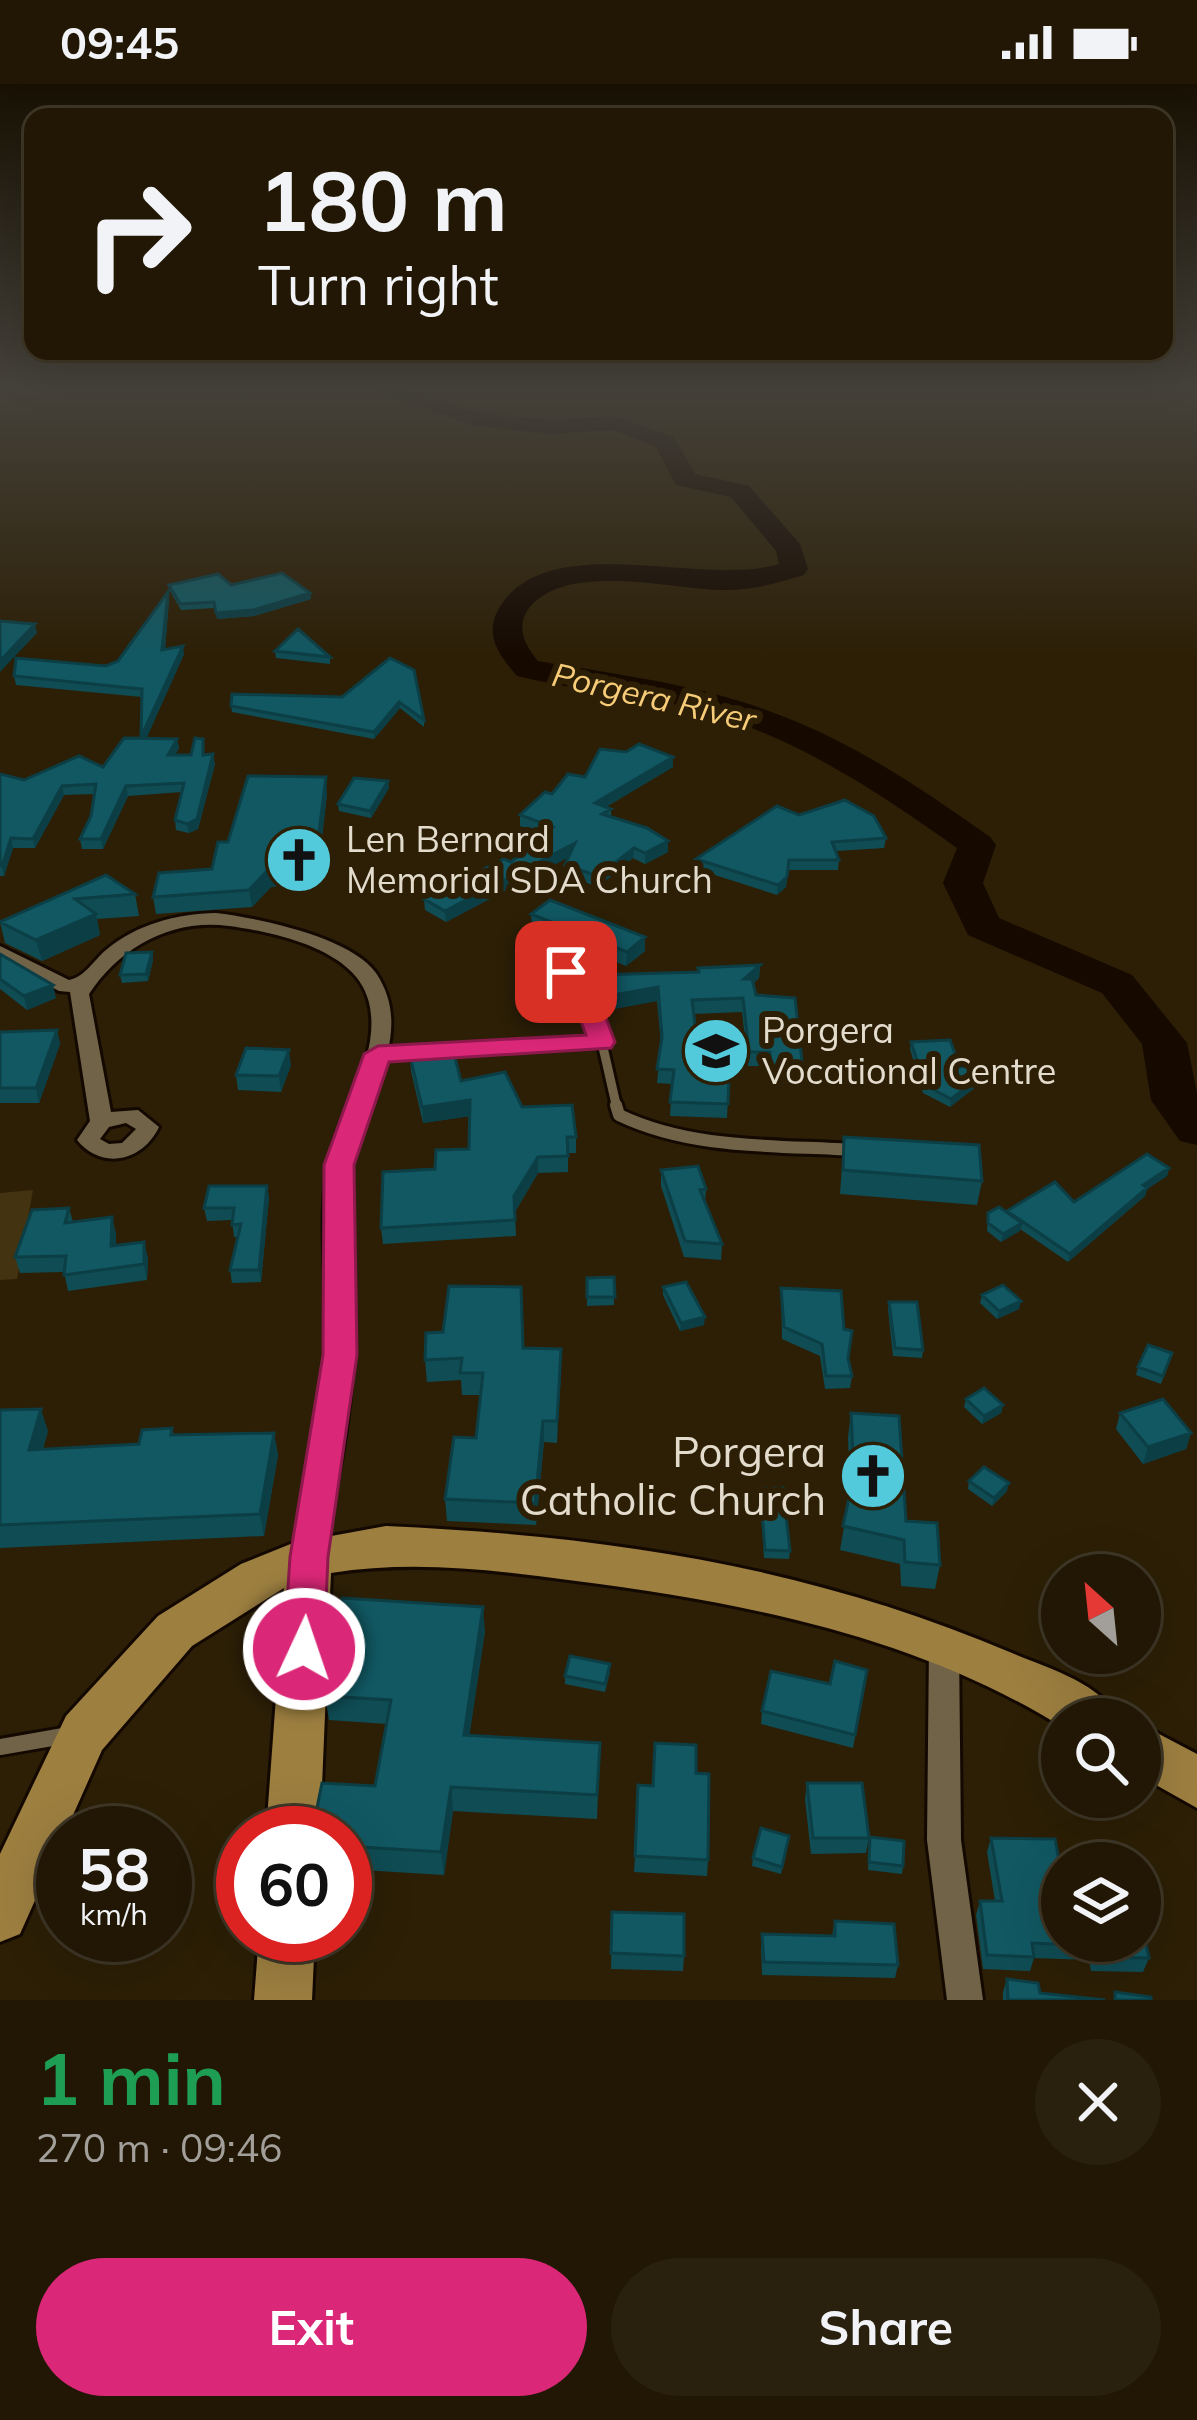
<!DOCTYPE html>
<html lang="en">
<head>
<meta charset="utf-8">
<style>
  :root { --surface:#211704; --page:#29200e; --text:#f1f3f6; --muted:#a29f9a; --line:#3e3626; --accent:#db2777 }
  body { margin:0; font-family:Mulish,sans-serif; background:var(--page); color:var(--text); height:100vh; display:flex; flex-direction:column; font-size:45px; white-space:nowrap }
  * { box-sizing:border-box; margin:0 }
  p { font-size:39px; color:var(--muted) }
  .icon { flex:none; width:66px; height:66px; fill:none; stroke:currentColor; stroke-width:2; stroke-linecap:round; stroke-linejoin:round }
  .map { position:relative; height:1916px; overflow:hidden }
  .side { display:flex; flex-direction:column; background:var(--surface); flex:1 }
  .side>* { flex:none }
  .banner { position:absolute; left:24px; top:24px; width:1149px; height:252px; border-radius:24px; box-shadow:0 12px 48px #0002,0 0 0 3px var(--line); background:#211704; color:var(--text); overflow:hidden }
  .needle { width:78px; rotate:333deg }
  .tools { position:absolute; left:1041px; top:1470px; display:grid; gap:24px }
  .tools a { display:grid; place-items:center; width:120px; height:120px; border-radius:50%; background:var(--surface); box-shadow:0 12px 48px #0002,0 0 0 3px var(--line); font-size:60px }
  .speed { position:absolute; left:36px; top:1722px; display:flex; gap:24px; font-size:60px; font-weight:700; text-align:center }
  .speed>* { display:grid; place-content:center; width:156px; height:156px; border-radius:50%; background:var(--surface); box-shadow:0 12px 48px #0002,0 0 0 3px var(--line); line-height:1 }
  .speed small { font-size:30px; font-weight:400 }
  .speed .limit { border:18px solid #d22; background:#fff; color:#111 }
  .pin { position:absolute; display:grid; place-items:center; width:102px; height:102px; color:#fff; margin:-51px; border-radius:24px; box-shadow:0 6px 18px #0006 }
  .me { position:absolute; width:132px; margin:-66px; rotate:3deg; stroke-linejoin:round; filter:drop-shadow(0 0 9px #0008) }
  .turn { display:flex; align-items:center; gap:42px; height:252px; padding:0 36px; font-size:54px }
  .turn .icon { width:156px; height:156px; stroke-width:2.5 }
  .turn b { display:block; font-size:84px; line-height:102px }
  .round { display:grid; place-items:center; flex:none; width:126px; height:126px; border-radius:63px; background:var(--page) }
  .head { display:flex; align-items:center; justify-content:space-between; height:204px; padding:0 36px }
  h1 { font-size:72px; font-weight:700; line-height:90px; color:#1e9e55 }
  .cta { display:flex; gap:24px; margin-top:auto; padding:24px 36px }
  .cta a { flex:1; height:138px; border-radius:72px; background:var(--accent); color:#fff; font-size:48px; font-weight:700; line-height:138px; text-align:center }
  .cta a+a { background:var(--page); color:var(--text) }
  .status { display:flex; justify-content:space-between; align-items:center; height:84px; padding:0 60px; background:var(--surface); direction:ltr }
  .status svg { height:33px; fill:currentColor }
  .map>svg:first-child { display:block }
  .green { fill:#433310 }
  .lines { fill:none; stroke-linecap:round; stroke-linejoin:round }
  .river { fill:#150900; fill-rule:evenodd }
  .service-far2-casing { stroke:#140900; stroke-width:15 }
  .service-far1-casing { stroke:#140900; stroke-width:18 }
  .service-casing { stroke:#140900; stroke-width:22 }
  .minor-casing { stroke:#140900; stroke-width:6 }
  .primary-casing { stroke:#140900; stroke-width:6 }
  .service-far2 { stroke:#716348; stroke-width:9 }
  .service-far1 { stroke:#716348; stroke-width:12 }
  .service { stroke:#716348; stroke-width:16 }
  .minor { fill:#716348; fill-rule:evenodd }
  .primary { fill:#9d7f40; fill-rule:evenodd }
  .wall { fill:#0f4c54 }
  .shaded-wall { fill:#0c3e45 }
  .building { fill:#115862; stroke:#0c3e45; stroke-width:3 }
  .route { fill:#db2777; stroke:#8e194d; stroke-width:3 }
  .labels { text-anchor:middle; stroke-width:12; stroke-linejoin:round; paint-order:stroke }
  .far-water-label { font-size:33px; font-style:italic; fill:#f7cc78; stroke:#2c1f06 }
  .poi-label { font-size:36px; fill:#e3dbcc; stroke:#2c1f06; text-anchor:start }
  .near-poi-label { font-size:42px; fill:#e3dbcc; stroke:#2c1f06; text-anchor:end }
</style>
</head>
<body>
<div class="status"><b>09:45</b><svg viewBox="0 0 49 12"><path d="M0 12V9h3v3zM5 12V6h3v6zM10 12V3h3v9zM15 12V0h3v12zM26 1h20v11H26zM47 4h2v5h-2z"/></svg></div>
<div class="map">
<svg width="1197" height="1916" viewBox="0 0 1197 1916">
  <rect width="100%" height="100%" fill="#2c1f06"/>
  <path class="green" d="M0,305H314L179,320L0,313Z
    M33,1106L17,1195L0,1196V1109Z"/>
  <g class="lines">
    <path class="river" d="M372,305H404L477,328L551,336L615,332L674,353L695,390L749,402L800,460L808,485L804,491C777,499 751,507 722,506C671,505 561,476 527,527C516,545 526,563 538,577C620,591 705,601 782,632C858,661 925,707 990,753L996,761L983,799L999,834L1132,891L1187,959L1197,1009V1061L1180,1057L1151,1016L1142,960L1102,909L968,851L943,799L957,764C877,707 794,652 698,626C638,610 576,607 517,592C500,572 484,552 498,526C545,442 701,504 779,480L776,467L731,413L676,401L656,363L613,346L551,350L474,342Z"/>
    <defs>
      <path id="service-far2" d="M522,862C601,905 597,944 617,1024
        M378,970L602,958"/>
      <path id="service-far1" d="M616,1021L619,1031C692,1066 776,1061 855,1066"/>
      <path id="service" d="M0,1663L69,1651"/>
      <path id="minor" d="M216,829C258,834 351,853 376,889C415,947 369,1007 355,1064C338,1129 354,1198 353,1264C352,1335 335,1404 324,1473L319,1482L309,1485L299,1482L294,1473C307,1404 325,1335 327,1265C329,1199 315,1129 332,1064C345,1016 383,967 368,915C354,865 274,848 229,842C172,834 120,863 89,910L111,1028L138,1026L159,1043C143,1077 102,1087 77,1056L90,1037L70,908L59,907L0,876V862L69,896C85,893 93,877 106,866C137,840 176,830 216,829ZM126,1039L136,1045L122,1059L109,1060L100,1055L109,1043Z
        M944,1549L955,1553L959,1563L961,1756L983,1916H947L927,1756L929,1563L933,1553Z"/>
      <path id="primary" d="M386,1442C607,1452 808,1482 1012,1569C1047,1584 1102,1599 1118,1635H1062V1643C918,1553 743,1518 576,1497C494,1486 414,1476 331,1489L320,1749H266L284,1504L192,1562L102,1666L20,1850L0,1858V1770L66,1632L158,1532L241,1480L293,1459Z
        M1140,1640L1197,1670V1724L1140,1692Z
        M259,1851H315L312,1916H254Z"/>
    </defs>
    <use href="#service-far2" class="service-far2-casing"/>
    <use href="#service-far1" class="service-far1-casing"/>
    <use href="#service" class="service-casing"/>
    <use href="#minor" class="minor-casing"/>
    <use href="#primary" class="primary-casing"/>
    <use href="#service-far2" class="service-far2"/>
    <use href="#service-far1" class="service-far1"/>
    <use href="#service" class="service"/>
    <use href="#minor" class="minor"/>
    <use href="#primary" class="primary"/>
  </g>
  <path class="wall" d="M169,501H231L310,509L311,515L254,532L217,535L215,524L181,526L170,507Z
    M169,516L165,566L184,570L146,655H177L179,664L175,671H204L215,680L198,745L189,749L176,746L175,736L182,708L128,712L103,765H82L80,755L91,732L94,710L64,711L35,764H13L4,792H0V690L24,696L103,683L142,655V613L16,601L14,592L106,582L118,577Z
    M275,567L330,573V580L276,574Z
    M390,574L424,636V643L400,624L374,655L232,628L231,622L342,613Z
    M673,683L606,723L611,725V732L668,768L645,780L633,774L598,803L565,791V781L568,773L446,838L425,826L424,815L511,778L545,751L520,742V731L552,710L585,693Z
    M388,697L389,704L371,734L339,727L338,720Z
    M327,710L317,797L271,803L252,823L156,830L153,813L212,785L228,758Z
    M799,731L886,754L884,764L836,767L839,776L838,786H788L786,803L777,811L696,785V775Z
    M106,791L135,810L139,832L97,835L100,851L42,877L5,859L0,838Z
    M531,830L645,867L626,882L532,844Z
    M152,868L153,876L148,897L122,899L120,891Z
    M0,870L56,914L27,926L0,905Z
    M760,881L759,894L753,900L756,911L803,986L802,1000H770L769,982H748L742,928L694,930L698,965L730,968L727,1034L670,1032L672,1000L657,999L661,960L657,917L608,926L597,904V891L698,888Z
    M57,946L60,960L39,1019H0V948Z
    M911,958L960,983L995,988L950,1023L923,1009L910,965Z
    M410,972L522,1023L576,1053V1069H568V1088L538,1089L515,1128L516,1152L383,1160L381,1144L435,1085L469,1065L470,1032L423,1039L411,987Z
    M291,981L281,1008L238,1006L236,991Z
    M844,1053L982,1097L977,1121L840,1110Z
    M1169,1084L1167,1092L1147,1105L1145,1112L1068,1178L1020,1145L1001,1158L987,1147L988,1129L1007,1128L1074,1118Z
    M661,1086L706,1105L705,1119L722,1160L721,1176L684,1173L661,1102Z
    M267,1102L269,1114L261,1198L232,1199L230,1186L238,1153H234L232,1136L207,1137L204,1124Z
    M69,1124L73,1138L116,1149V1161L148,1174L147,1196L68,1207L64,1188L20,1189L15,1173Z
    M614,1193V1221L587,1222V1194Z
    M663,1203L704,1241L680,1247L663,1211Z
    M781,1204L848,1275L852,1292L850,1304L825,1305L820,1272L782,1255Z
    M982,1211L1019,1225L997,1235L980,1219Z
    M889,1218L923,1266L922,1274L893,1272L888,1226Z
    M523,1264L561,1265L557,1359L544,1358L536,1441L447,1437L445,1415L476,1354L480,1311H462L461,1296L427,1298L425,1276Z
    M1172,1269L1161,1300L1136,1291L1138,1283Z
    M966,1315L1003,1321L1001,1329L982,1340L964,1323Z
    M0,1326L48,1347L43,1365L139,1360L172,1344L174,1351L274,1349L278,1371L264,1452L0,1464Z
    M851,1329L906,1437L940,1481L935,1505L901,1502L900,1480L840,1466L850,1409L848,1353Z
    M1120,1329L1191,1349L1186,1365L1143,1380L1116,1345Z
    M969,1397L1007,1407L992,1422L968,1405Z
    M760,1405L790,1467L789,1475L764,1474Z
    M485,1547L469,1652L600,1659L597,1735L453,1727L444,1791L345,1785V1749L375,1702L387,1640L329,1636L325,1612Z
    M867,1586L853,1664L761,1640L762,1627Z
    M610,1588L605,1608L565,1600V1592Z
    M696,1689L708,1776L707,1792L634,1788L635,1772L653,1702Z
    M807,1699L869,1754L866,1769L811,1770L805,1715Z
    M789,1752L781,1790L752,1782L753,1774Z
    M870,1753L903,1782L902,1790L868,1786Z
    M991,1754L1062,1857H1140L1149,1874L1143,1888L1091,1887L1089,1876L1034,1874L1030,1887L983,1885L976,1831L980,1817H995L987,1768Z
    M1094,1761L1124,1779H1091L1090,1776Z
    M612,1828L684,1872L683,1887L611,1885Z
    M835,1837L898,1881L895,1894L762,1891L761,1864L762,1850L832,1852Z
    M1007,1895L1040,1909L1105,1916H1003V1908Z"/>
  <path class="shaded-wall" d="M168,508L169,516L164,575L162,566Z
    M310,509L311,515L254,532L217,535L216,529Z
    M35,540L37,549L0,588V577Z
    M183,562L184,570L143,662L141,653Z
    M399,618L400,624L374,655V648Z
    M177,655L179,664L170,680L168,671Z
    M213,670L215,680L198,745L189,749L187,740Z
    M673,673V683L595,729V719Z
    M326,693L327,710L317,797L271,803L252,823L249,806Z
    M388,697L389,704L371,734L370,727Z
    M62,702L64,711L35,764L33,755Z
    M126,702L128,712L103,765L101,755Z
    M11,754L13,764L4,792L2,782Z
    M668,757V768L645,780V769Z
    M575,759V770L446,838L445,827Z
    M634,764L633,774L598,803V792Z
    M787,793L786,803L777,811L778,801Z
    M96,830L100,851L42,877L36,856Z
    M645,853V867L626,882L627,868Z
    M152,868L153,876L148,897L146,890Z
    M760,881L759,894L743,909L744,895Z
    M53,901L56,914L27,926L24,912Z
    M658,903L657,917L608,926V912Z
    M57,946L60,960L39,1019L36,1004Z
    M289,966L291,981L281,1008L279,992Z
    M996,980L995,988L950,1023L951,1015Z
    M470,1016L471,1032L423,1039L422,1023Z
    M538,1073V1089L514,1129V1112Z
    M1169,1084L1167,1092L1147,1105L1145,1112L1068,1178L1070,1170L1143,1101Z
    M267,1102L269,1114L261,1198L259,1186Z
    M112,1133L116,1149L115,1178L111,1162Z
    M1022,1139L1020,1147L1001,1158L1003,1150Z
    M144,1158L148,1174L147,1196L144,1180Z
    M1021,1217L1019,1225L997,1235L999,1227Z
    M705,1233L704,1241L680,1247L681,1239Z
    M561,1265V1287L557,1359V1337Z
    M1003,1321L1001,1329L982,1340L984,1332Z
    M41,1325L48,1347L36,1388L29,1366Z
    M543,1337L544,1358L536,1441L535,1419Z
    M274,1349L278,1371L264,1452L260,1430Z
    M1191,1349L1186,1365L1143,1380L1148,1363Z
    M1009,1399L1007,1407L992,1422L994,1414Z
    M483,1523L485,1547L466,1675L464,1651Z
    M451,1703L453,1727L444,1791L441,1768Z"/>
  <path class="building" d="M282,489L310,509L253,526L216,529L214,518L180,520L169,501L218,490L231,501Z
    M168,508L162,566L183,562L141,653L142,605L14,592L16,574L106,582L118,577Z
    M0,537L35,540L0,577Z
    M298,545L330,573L275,567Z
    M390,574L414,586L424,636L399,618L374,648L231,622L232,610L342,613Z
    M124,654L177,655L168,671H191L195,654L203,655V671L213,670L197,735L187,740L175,736L184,699L126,702L101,755H80L91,732L96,700L62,702L33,755L11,754L2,782H0V690L24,696L79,672L103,683Z
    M639,660L673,673L595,719L611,725L602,730L647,744L668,757L645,769L634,764L598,792L565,781L575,759L445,827L424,815L504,775L511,778L553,743L520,731L545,708L552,710L568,690L585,693L600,665L626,668Z
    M248,692L326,693L315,780L268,786L249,806L153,813L159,789L212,785L218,758H228Z
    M354,694L388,697L370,727L338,720Z
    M845,716L874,732L886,754L832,758L839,776H789L787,793L778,801L696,775L777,722L799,731Z
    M106,791L135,810L75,815L96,830L36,856L0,838Z
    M550,816L645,853L627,868L531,830Z
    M152,868L146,890L120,891L126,869Z
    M0,870L53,901L24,912L0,895Z
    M760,881L744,895H752L756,911L795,914L803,986L771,985L770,968H749L743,914L692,916L698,965L730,968L728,1020L670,1018L674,986L657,985L662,953L658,903L608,912L597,891L699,888L698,884Z
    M57,946L36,1004H0V948Z
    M950,956L960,983L996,980L951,1015L925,1001L911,958Z
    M246,964L289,966L279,992L236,991Z
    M453,966L461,997L505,988L522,1023L572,1021L576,1053H567L568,1072L538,1073L514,1112L515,1136L381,1144L383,1088L435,1085L436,1066L469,1065L470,1016L422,1023L410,972Z
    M844,1053L979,1061L982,1097L843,1086Z
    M1147,1070L1169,1084L1143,1101L1147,1104L1070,1170L1007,1127L1055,1098L1074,1118Z
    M698,1082L706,1105L700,1106L722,1160L685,1157L661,1086Z
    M209,1102H267L259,1186H230L241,1140L232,1141L234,1124H204Z
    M999,1123L1022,1139L1003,1150L988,1139V1129Z
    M69,1124L65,1139L112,1133L111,1162L144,1158V1180L64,1191L66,1172L15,1173L32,1126Z
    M614,1193L615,1213H587V1194Z
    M686,1198L705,1233L681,1239L663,1203Z
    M1003,1201L1021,1217L999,1227L982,1211Z
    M449,1202L521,1203L523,1264L561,1265L557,1337H543L535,1419L445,1415L454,1353L476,1354L483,1289H460L462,1274L425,1276L426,1249L443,1248Z
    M781,1204L841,1207L844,1245L852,1247L848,1274L852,1292H826L822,1260L784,1243Z
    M889,1218H917L923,1266L895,1264Z
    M1148,1261L1172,1269L1163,1292L1138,1283Z
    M984,1304L1003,1321L984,1332L966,1315Z
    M1163,1315L1191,1349L1148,1363L1120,1329Z
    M41,1325L29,1366L139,1360L142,1346L172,1344L171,1351L274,1349L260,1430L0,1441V1326Z
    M851,1329L899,1332L906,1437L937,1439L940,1481L905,1478L904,1456L843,1442L854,1391Z
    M984,1383L1009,1399L994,1414L969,1397Z
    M783,1404L790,1467L765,1466L760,1405Z
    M342,1514L483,1523L464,1651L600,1659L597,1711L451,1703L441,1768L345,1762V1749H312L322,1699L375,1702L391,1616L325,1612L327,1577Z
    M570,1572L610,1580L605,1600L565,1592Z
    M835,1577L867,1586L855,1651L762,1627L771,1587L830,1600Z
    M655,1659L696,1661V1689L709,1690L708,1776L635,1772L638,1701L653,1702Z
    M807,1699H862L869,1754H813Z
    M761,1744L789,1752L782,1783L753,1774Z
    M870,1753L904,1757L903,1782L869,1778Z
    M991,1754L1055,1755L1062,1792V1857H1140V1833L1149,1874L1096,1873L1094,1862L1032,1859L1034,1873L987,1871L980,1817H1002Z
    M1115,1758L1124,1779H1101L1094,1761Z
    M612,1828L684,1830V1872L611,1869Z
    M835,1837L894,1840L898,1881L764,1878L762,1850L835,1852Z
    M1007,1895L1038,1899L1040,1909L1105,1916H1008Z
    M1115,1908L1151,1913V1916H1115Z"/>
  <linearGradient id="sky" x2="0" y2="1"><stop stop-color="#181103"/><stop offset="0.53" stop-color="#45423b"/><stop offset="1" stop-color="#45423b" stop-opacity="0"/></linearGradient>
  <rect width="1197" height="573" fill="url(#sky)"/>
  <path class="route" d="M566,880L575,883L600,918L615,958L611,964L389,978L354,1081L357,1271L328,1473L324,1565L318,1578L304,1583L290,1578L284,1565L290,1473L323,1271L324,1081L364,970L378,962L586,951L574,918L553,888Z"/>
  <defs>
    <symbol id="church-disc" viewBox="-11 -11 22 22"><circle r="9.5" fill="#53cadc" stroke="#2c1f06"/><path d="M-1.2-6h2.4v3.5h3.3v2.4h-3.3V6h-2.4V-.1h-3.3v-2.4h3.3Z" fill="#111"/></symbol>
    <symbol id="university-disc" viewBox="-11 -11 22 22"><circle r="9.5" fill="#53cadc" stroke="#2c1f06"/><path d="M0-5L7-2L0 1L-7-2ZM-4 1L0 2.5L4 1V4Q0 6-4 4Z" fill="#111"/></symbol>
  </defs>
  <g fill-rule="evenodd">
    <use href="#church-disc" x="261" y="738" width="76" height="76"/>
    <use href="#university-disc" x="678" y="929" width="76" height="76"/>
    <use href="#church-disc" x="835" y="1354" width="76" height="76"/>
  </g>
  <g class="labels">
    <g class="far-water-label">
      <text transform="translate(654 613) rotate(13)" y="12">Porgera River</text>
    </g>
    <g class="poi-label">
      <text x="346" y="768">Len Bernard<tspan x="346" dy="41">Memorial SDA Church</tspan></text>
      <text x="762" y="959">Porgera<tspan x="762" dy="41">Vocational Centre</tspan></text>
    </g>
    <g class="near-poi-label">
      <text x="826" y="1383">Porgera<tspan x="826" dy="48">Catholic Church</tspan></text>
    </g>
  </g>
</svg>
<div class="tools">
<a><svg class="needle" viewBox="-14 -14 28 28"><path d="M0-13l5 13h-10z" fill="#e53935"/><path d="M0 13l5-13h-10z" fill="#a29f9a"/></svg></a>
<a><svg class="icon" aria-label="search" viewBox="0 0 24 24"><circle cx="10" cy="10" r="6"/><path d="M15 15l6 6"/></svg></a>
<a><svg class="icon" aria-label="layers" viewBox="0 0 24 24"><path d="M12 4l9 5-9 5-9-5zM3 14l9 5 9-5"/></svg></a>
</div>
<div class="speed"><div>58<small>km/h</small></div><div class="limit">60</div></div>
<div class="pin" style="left:566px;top:888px;background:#d93025"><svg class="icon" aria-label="arrive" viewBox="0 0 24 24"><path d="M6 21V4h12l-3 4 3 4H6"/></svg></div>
<svg class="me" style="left:304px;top:1565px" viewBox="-20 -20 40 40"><circle r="17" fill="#db2777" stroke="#fff" stroke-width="3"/><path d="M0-11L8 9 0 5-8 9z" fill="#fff"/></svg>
<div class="banner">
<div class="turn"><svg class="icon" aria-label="right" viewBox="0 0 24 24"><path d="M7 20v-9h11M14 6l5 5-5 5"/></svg><div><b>180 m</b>Turn right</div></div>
</div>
</div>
<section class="side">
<div class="head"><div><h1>1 min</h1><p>270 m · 09:46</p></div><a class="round"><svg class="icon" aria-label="close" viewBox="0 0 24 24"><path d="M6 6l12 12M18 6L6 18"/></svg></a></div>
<div class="cta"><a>Exit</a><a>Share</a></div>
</section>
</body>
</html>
